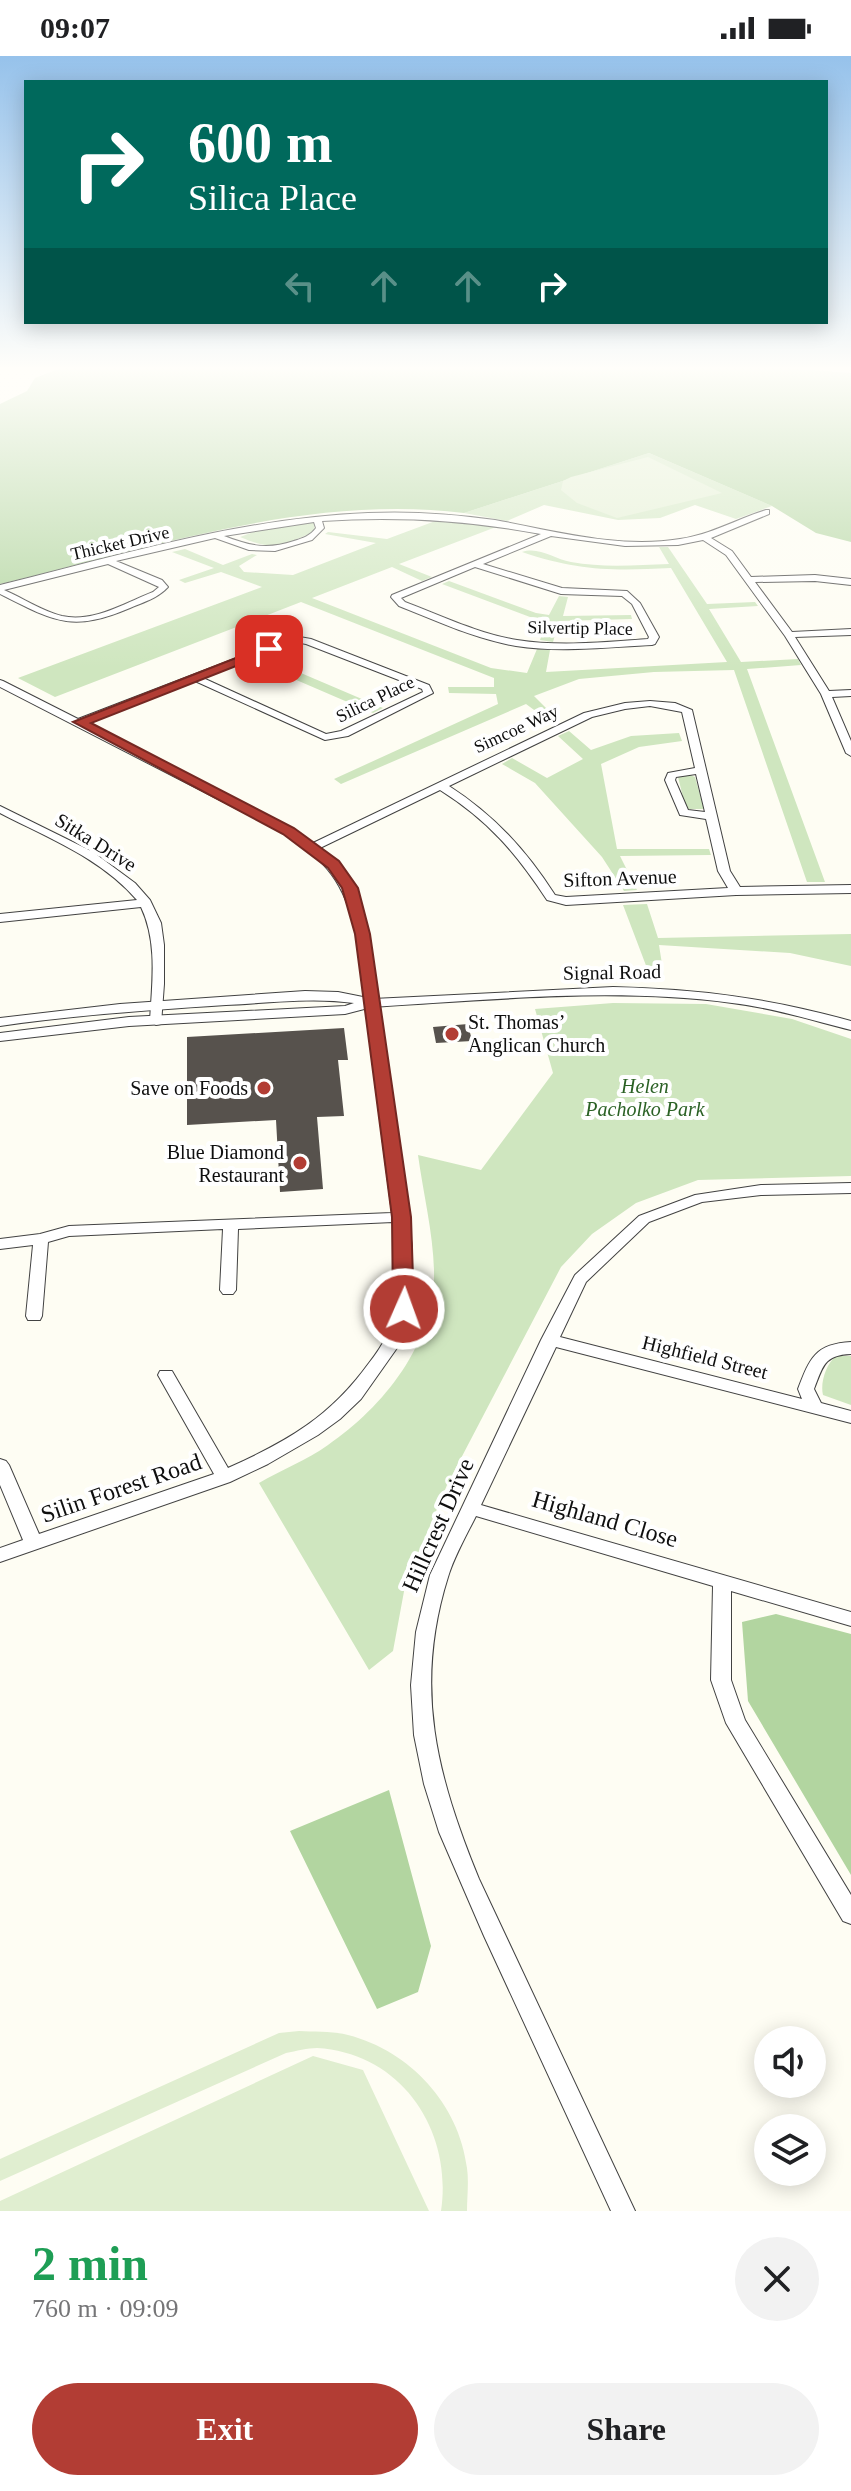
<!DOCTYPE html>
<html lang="en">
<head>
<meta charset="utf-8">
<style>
  :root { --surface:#fff; --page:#f2f2f2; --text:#202124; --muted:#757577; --accent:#b23d34 }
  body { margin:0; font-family:"Times New Roman",serif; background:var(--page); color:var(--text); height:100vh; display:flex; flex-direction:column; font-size:30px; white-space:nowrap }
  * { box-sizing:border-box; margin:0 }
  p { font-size:26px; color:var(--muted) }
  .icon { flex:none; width:44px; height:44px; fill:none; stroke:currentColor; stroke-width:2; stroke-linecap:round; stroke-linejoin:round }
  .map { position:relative; height:2155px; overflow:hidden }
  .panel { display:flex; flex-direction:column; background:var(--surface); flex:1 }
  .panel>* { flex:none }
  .top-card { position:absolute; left:24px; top:24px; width:804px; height:244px; border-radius:0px; box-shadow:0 4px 20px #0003; background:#00695c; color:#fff; overflow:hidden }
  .controls { position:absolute; left:754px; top:1970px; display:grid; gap:16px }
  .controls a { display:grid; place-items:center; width:72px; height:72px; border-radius:50%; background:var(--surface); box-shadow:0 4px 20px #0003; font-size:40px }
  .pin { position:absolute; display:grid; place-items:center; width:68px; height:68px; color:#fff; margin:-34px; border-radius:16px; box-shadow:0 4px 12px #0006 }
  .me { position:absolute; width:88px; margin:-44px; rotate:2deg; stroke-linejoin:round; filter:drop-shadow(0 0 6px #0008) }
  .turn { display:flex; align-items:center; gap:28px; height:168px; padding:0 32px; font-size:36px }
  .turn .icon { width:104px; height:104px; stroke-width:2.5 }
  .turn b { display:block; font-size:56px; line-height:68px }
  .lanes { display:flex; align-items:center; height:76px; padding:0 32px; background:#0003; justify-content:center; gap:40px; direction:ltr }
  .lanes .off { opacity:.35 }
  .round { display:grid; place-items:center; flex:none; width:84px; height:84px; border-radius:42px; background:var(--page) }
  .head { display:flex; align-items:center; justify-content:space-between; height:136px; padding:0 32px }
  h1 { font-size:48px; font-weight:800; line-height:60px; color:#1e9e55 }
  .primary-button { display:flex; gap:16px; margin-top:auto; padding:16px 32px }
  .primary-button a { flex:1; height:92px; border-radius:48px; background:var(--accent); color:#fff; font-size:32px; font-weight:800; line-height:92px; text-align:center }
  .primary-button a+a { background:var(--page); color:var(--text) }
  .status { display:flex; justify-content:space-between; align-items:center; height:56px; padding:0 40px; background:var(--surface); direction:ltr }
  .status svg { height:22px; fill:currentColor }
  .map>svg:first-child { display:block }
  .green { fill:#cfe6bf }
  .forest { fill:#b2d5a0 }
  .pitch { fill:#e0eed0 }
  .building { fill:#57524d }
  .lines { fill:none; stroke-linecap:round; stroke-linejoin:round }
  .minor-casing { stroke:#424242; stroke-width:2 }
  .tertiary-casing { stroke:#424242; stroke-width:2 }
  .minor { fill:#fff; fill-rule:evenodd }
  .tertiary { fill:#fff; fill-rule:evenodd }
  .route { fill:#b23d34; stroke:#742822; stroke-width:2 }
  .poi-dot { fill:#b23d34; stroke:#fff; stroke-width:3 }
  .labels { text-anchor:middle; stroke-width:8; stroke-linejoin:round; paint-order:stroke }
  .far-street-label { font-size:18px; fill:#0f0f0f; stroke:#fff }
  .street-label { font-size:20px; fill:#0f0f0f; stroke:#fff }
  .poi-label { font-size:20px; fill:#0f0f0f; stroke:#fff; text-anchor:end }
  .park-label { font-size:20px; font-style:italic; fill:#2b6125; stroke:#fff }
  .near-street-label { font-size:24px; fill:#0f0f0f; stroke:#fff }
</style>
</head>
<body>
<div class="status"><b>09:07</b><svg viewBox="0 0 49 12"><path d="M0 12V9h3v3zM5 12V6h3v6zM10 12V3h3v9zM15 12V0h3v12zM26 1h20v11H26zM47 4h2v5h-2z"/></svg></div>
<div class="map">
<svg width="851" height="2155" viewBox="0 0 851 2155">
  <rect width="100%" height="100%" fill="#fefdf3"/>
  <path class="green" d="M649,397L772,450L736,463L695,449L660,462L618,464L544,449L507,465L464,457Z
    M438,464L496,471L399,508L432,521L422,525L392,511L312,542L491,612L527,617L537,593L550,594L546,616L727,606L671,512C613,515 578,515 522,496C539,490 554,503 571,506C603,512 637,509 669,508L659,491H668L707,548L755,546L758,550L709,553L741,606L798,603L801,609L747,613L825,826H807L734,614L654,616L579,623L534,640L556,662L549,665L526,648L341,728L334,723L498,648L496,638L449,637L448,631H494V622L301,546L55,641L18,622L262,531L221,516L185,527L179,524L214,512L172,496L185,493L223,509L252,498L257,499L239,510L244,516L293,519L376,487L325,478L328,476L387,483Z
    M309,466L315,467L314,476C279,490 276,496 240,481L259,474Z
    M449,525L536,557L549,559L559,540L568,541L563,560L631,559L632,563L559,565L553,586L540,584L547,563L530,561L442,528Z
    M261,600L383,652L373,657L250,604Z
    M569,675L591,694L631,680L679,677L682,685L639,691L601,708L617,793H709L711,799L620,800L637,834L624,835L602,801L535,727L502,708L512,702L547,722L583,703L558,680Z
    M688,718L695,721L704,753H686L678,721Z
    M647,848L658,882L851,878V910L790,897L659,889L664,921L650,920L623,849Z
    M613,947L706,948L792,963L851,983V1120L698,1124L636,1147L592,1178L561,1211L447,1429L405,1530L393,1595L369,1614L259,1427C281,1414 307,1404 328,1389C385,1350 436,1285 434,1214C433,1176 423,1136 418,1099L481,1114L553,1017L535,953Z
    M836,1300H851V1349L823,1339C820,1327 826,1308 836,1300Z"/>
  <path class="forest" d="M66,310H757L851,317V486L816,477L772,450L649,397L464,457C308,438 150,492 0,528V348L27,335L35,322Z
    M776,1558L851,1578V1819L748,1645L742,1566Z
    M389,1734L431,1890L418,1936L377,1953L290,1775Z"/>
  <path class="pitch" d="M648,401L722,437L617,462L577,447L561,434L563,425L571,421Z
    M299,1975C315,1976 333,1975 348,1979C410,1995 459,2048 467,2112C469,2126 467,2141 467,2155H441C453,2075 402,1997 317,1992C308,1992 296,1995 286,1997L0,2125V2103L279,1977Z
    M313,2000L363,2014L429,2155H0V2145Z"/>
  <path class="building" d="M468,968L472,985L436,987L433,971Z
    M344,972L348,1004H338L344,1060L317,1061L323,1133L280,1136L276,1064L187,1069V981Z"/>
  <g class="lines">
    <defs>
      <path id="minor" d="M766,454H769V458L711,482L732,495L751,521L815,519L851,523V529L815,525L755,526L792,576L851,573V579L795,581L829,635L851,634V640L832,641L851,685V700L846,697L821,638L785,580L726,499L703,484L678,489L625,490L551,480L483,508L562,532L627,535L640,547L659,581L655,588L652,589C607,591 561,597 516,590C475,583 437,565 399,550L391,541L392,539L541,478C467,464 397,460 322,465L324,472L312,484L275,495L249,494L215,482L116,505L162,524L168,531C158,542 144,546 130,552C71,577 54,565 0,538V529C121,499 242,462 368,457C410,455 453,458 495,464C555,475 618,493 680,483C712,478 737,463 766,454ZM314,466L316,472C310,480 303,482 294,485C267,494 250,490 224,480ZM108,508L159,531L153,536C125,547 93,567 62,560C42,555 23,542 4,534ZM475,511L561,538L622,540L632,548L649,581L648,583C605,586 561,591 517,584C479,578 442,560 405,546L401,542Z
        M294,580L311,583L429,629L433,637L348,680L325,684L195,625L86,667L292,773L313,787L584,657L625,647L650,645L675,647L692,654L730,815L740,831L851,829V837L736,839L566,849L547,844C516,797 489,765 440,734L320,792C348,816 360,843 368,878L412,1191V1253L397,1292L361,1343L340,1363L318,1379L268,1408L230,1426L0,1506V1492L23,1484L0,1429V1403L6,1405L9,1409L39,1478L214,1418L158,1319L160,1315H172L228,1412C288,1385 330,1361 369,1307C381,1292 393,1272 396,1252C400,1228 396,1190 393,1166L238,1173L236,1234L233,1238H223L220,1234L223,1173L69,1180L48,1186L42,1260L40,1264H28L26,1260L33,1189L0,1193V1183L40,1178L69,1170L392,1157L356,878C345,827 327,805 284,777L0,631V624L3,625L78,663ZM295,586L306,588L422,633L423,636L341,675L326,678L203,622ZM650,650L682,656L695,712L668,717L665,724L680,759L706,763L718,815L728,832L566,841L555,839C526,794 494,759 449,730L592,661L625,653ZM696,718L705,756L688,754L675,724L676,721Z
        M0,750L93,796L135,827L150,844L161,867L164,889V928L161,968L156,969L150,965C152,927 158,887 141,851L0,866V858L137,844C101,802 48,782 0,757Z
        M851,1127V1137L761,1139L702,1146L649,1166L586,1226L560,1281L802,1343L798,1333C810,1302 815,1288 851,1286V1298C824,1299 823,1310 814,1333L821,1347L851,1355V1367L556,1291L481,1449L851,1556V1570L731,1535V1624L745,1664L851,1839V1868L843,1865L726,1667L711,1624L713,1530L476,1460C466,1480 454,1501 448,1521C413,1632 437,1720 479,1823L635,2155H611L484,1880L439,1776L424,1728L414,1679L411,1629L416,1576L430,1519L541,1284L575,1219L639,1160L695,1139L761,1129Z"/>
      <path id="tertiary" d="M613,931C698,933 769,942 851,965V974C811,964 773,952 732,947C612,931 491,944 372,951L345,958L129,970L0,985V977L129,961L345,950L354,947C312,941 269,947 226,949C150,954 75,959 0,970V962L120,948L305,935L338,936L373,943Z"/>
    </defs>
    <use href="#minor" class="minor-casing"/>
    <use href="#tertiary" class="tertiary-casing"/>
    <use href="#minor" class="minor"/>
    <use href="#tertiary" class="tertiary"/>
  </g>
  <linearGradient id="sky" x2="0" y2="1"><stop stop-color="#96c2eb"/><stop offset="0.51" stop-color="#fffefa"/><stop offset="1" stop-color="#fffefa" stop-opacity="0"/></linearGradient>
  <rect width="851" height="612" fill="url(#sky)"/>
  <path class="route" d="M269,589L275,593L274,595L91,667L294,772L339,805L358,832L370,878L411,1161L414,1253L404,1260L393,1253L392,1161L355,878L342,832L328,812L283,778L73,666Z"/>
  <g class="poi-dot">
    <circle cx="452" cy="978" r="8"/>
    <circle cx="264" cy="1032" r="8"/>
    <circle cx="300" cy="1107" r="8"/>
  </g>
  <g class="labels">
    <g class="far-street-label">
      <text transform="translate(120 487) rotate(-13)" y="6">Thicket Drive</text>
      <text transform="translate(580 572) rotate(1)" y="6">Silvertip Place</text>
      <text transform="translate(375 643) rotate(-26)" y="6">Silica Place</text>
      <text transform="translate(516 673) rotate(-25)" y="6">Simcoe Way</text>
    </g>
    <g class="street-label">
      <text transform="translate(96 786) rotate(32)" y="7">Sitka Drive</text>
      <text transform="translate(620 822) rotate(-2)" y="7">Sifton Avenue</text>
      <text transform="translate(612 916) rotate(-1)" y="7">Signal Road</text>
      <text transform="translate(705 1301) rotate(14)" y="7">Highfield Street</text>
    </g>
    <g class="poi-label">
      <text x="468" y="973" text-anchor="start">St. Thomas’<tspan x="468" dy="23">Anglican Church</tspan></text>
      <text x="248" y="1039">Save on Foods</text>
      <text x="284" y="1103">Blue Diamond<tspan x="284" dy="23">Restaurant</tspan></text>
    </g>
    <g class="park-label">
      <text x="645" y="1037">Helen<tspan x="645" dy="23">Pacholko Park</tspan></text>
    </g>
    <g class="near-street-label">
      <text transform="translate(121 1432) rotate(-19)" y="8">Silin Forest Road</text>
      <text transform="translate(605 1463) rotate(16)" y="8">Highland Close</text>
      <text transform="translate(438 1469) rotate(-66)" y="8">Hillcrest Drive</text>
    </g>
  </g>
</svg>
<div class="controls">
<a><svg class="icon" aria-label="sound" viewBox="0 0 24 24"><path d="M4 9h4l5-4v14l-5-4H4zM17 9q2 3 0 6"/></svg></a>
<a><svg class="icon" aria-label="layers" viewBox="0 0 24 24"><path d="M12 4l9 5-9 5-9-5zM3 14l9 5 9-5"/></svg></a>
</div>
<div class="pin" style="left:269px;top:593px;background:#d93025"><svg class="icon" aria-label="arrive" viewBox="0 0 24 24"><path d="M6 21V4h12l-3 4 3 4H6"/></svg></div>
<svg class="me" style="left:404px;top:1253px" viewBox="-20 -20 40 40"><circle r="17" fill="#b23d34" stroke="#fff" stroke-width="3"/><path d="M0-11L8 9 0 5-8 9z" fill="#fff"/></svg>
<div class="top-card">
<div class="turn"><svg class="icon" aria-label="right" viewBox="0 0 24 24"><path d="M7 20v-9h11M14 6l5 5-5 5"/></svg><div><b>600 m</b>Silica Place</div></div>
<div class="lanes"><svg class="icon off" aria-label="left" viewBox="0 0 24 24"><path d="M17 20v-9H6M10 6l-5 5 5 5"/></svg><svg class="icon off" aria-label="ahead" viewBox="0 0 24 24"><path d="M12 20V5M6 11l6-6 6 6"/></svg><svg class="icon off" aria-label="ahead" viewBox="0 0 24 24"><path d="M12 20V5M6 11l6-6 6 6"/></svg><svg class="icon" aria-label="right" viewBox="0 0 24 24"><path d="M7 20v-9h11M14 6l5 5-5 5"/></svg></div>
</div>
</div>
<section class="panel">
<div class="head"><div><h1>2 min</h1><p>760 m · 09:09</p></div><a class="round"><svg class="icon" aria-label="close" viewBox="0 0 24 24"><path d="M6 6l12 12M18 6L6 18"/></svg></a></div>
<div class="primary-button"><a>Exit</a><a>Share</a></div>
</section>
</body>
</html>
